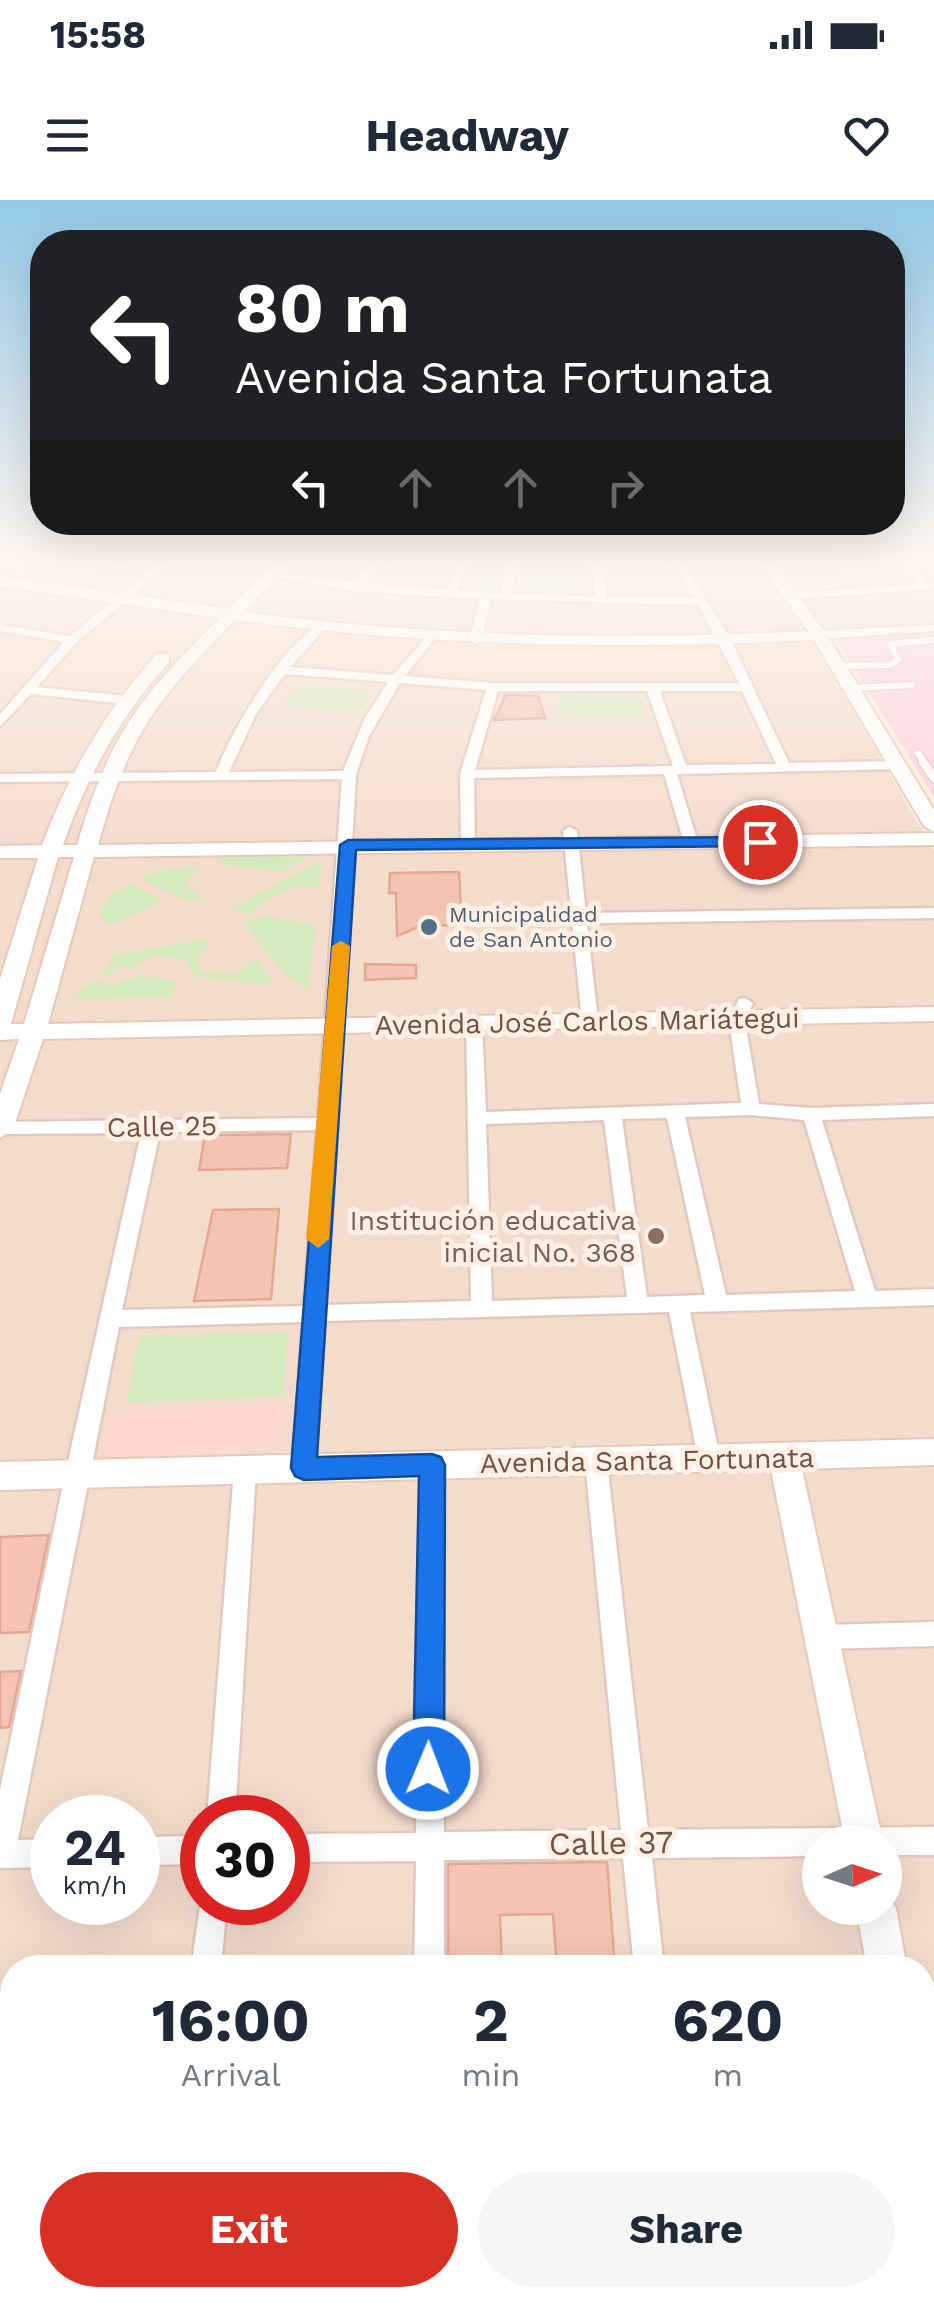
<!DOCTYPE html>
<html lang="en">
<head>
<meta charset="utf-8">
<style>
  :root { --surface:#fff; --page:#f6f6f7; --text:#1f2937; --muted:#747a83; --accent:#d93025 }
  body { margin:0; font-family:"Work Sans",sans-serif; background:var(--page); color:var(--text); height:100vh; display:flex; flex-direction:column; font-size:38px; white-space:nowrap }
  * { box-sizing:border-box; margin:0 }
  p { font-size:32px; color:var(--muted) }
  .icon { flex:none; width:55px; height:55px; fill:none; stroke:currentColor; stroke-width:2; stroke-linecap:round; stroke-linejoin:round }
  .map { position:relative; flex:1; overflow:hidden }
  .sheet { position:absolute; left:0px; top:1755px; width:935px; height:352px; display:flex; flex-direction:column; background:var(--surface); border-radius:40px 40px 0 0; box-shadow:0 10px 40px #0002 }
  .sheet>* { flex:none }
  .banner { position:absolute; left:30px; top:30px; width:875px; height:305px; border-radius:40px; box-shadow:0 10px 40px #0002; background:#202124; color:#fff; overflow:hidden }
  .needle { width:65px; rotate:87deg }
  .tools { position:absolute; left:802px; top:1625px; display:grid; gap:20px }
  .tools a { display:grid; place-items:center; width:100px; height:100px; border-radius:50%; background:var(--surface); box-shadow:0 10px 40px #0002; font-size:50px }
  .speed { position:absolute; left:30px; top:1595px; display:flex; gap:20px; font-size:50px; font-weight:700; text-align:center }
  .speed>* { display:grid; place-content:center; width:130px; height:130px; border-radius:50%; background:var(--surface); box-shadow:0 10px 40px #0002; line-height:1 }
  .speed small { font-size:25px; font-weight:400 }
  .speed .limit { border:15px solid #d22; background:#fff; color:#111 }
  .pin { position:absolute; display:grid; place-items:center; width:85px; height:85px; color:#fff; margin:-42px; border:5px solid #fff; border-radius:50%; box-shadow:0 2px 10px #0007 }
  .me { position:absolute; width:110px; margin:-55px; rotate:1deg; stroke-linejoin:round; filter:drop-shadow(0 0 8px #0008) }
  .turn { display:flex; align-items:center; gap:35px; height:210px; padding:0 40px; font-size:45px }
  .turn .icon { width:130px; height:130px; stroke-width:2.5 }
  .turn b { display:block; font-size:70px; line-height:85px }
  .lanes { display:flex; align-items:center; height:95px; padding:0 40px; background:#0003; justify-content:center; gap:50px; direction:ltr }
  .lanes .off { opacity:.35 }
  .eta { display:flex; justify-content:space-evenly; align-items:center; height:170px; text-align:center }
  .eta b { font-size:60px; font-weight:700; line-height:70px }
  .cta { display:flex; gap:20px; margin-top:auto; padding:20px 40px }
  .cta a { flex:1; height:115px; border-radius:60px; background:var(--accent); color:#fff; font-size:40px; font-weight:700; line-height:115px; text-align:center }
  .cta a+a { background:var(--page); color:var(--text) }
  .status { display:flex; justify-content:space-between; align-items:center; height:70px; padding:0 50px; background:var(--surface); direction:ltr }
  .status svg { height:28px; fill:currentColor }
  header { display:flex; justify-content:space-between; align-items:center; height:130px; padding:0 40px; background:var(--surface); font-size:45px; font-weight:700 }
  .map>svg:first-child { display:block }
  .residential { fill:#f4dccc; fill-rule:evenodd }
  .commercial { fill:#fed7d0 }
  .medical { fill:#fbd0dc }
  .green { fill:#d5eabc }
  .building { fill:#f3c4b4; stroke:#e6a794; stroke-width:2.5 }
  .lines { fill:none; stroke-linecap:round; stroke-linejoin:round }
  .lane-far1-casing { stroke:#e2c9bd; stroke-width:9 }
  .lane-casing { stroke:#e2c9bd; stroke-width:11 }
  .street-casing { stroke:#e2c9bd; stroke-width:5 }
  .secondary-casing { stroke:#e8c8b9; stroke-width:4 }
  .lane-far1 { stroke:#fff; stroke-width:6 }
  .lane { stroke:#fff; stroke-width:8 }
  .street { fill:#fff; fill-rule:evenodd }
  .secondary { fill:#fff; fill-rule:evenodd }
  .route { fill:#1a73e8; stroke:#114b97; stroke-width:2.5 }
  .slow { fill:#f59e0b }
  .service-dot { fill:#5c6f8a; stroke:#fff0e4; stroke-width:4 }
  .education-dot { fill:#8d6e63; stroke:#fff0e4; stroke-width:4 }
  .labels { text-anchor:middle; stroke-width:10; stroke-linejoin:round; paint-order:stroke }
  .far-service-label { font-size:22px; fill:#4e5e75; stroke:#fff0e4; text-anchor:start }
  .street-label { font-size:28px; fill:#734f46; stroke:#fff0e4 }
  .education-label { font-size:28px; fill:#785e54; stroke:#fff0e4; text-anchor:end }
  .near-street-label { font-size:32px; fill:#734f46; stroke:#fff0e4 }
</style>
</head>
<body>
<div class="status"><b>15:58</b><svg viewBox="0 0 49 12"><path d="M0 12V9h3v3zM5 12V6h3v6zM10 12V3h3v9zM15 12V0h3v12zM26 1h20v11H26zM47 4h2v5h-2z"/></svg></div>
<header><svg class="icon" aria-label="menu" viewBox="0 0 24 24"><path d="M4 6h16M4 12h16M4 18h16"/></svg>Headway<svg class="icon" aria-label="heart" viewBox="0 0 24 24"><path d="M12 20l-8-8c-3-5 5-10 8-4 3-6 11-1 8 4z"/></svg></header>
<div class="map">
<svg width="934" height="2107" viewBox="0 0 934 2107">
  <rect width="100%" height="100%" fill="#fdecdd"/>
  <path class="residential" d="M18,354H934V424L807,432L934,651V2107H0V368ZM52,1618H138V1702H52ZM202,1618H288V1702H202ZM820,1642H885V1708H820ZM12,1768H922V2095H12Z"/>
  <path class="commercial" d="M283,1205L278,1242L234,1253L96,1259L109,1212Z"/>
  <path class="medical" d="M934,434V597L838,441Z"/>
  <path class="green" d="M473,354H507L496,391L459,389Z
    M516,354H587L588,394L505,393Z
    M295,484L372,492L360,513L282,505Z
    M560,495L640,496L643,517H562Z
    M315,653L282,672L224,665L217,656Z
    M322,659L319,687C289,685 271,695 249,715L233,708Z
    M199,668L185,682L206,703L181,699L139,678L168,669Z
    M131,684L164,701L110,725L103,722L100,712L112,692Z
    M265,715L316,726L308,790L285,774L244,723Z
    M206,739L210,743L195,760L204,772L236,774L257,758L272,781L262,785L194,776L187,760L155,756L131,768L118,767L110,775H99L111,763V755Z
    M138,776L179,780L169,797L72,799L92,781L119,783Z
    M288,1131L283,1196L127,1203L139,1136Z"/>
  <path class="building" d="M506,495L538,496L545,518L494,520Z
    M459,672L462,725L420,726L397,736L396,693H389L390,673Z
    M365,764L416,765V778L365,780Z
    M291,934L287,968L199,970L205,935Z
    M279,1009L271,1099L194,1101L213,1010Z
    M49,1335L29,1432L0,1433V1337Z
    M21,1471L9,1527L0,1528V1472Z
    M607,1662L615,1768H557L553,1714L500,1715L502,1768H448V1664Z"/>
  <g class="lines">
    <defs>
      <path id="lane-far1" d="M839,466L891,465L898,459L891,444L934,440
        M852,488L912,485
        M918,553L925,564"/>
      <path id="lane" d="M923,562L934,578"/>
      <path id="street" d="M90,354H115L161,361L170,354H181L76,443L37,487L127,496L133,500L127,504L31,494L0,526V514L64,442L0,431V425L70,436L154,367Z
        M380,354H391L365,383L446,390L463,354H473L457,390L500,393L510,354H520L511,393L595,397L593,354H603L606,397L694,398L668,354H678L731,440L789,563L898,561L905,565L898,569L677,574L698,643L691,647L684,643L664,574L474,578L475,645L468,649L461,645L460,574L486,490L400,483L369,536L356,575L325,1105L471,1101L466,823L468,819L474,818L482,823L486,912L741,903L729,821L739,799L745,798L753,803L745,821L759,904L811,908L934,904V916L822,920L875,1091L934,1089V1105L690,1112L720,1258L717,1265L709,1268L701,1265L698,1258L669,1112L324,1121L315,1269L312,1276L304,1279L296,1276L293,1269L303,1122L119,1127L18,1640L52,1639V1667L0,1668V1590L65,1275L141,933L0,934V922L318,918L342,579L0,582V574L216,572C232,529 283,444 321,423L327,426L290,467L393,475L430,433L436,437L405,476L493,483H739L698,405L491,399L482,440L476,444L470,440L480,399L355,391L264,375L269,372L354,382ZM285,474L388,482L365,518L343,571L229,572L256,514ZM498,491H647L673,566L475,570ZM660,491H742L776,564L686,565ZM751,915L804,920L855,1091L726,1095L685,917ZM667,918L705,1095L647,1097L622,919ZM604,920L627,1097L492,1101L486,924ZM317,930L304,1106L122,1110L160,932Z
        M849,354H907L926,383H934V389L789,399L783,396L785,394L916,384L898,356L767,366L762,363L767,360Z
        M934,425V431L819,439L813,435L819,431Z
        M570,627L577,631L586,713L934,708V718L587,723L598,821L590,826L582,821L563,631Z
        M596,1251L604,1254L607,1261L648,1630L934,1627V1655H885V1642H820V1656L652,1658L664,1768H634L623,1658L444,1660V1768H414L416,1661L288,1662V1634L416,1633L421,1265L424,1258L432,1255L440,1258L443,1265L444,1632L621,1630L585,1261L588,1254Z
        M245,1260L253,1263L256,1270L235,1618H207L234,1270L237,1263Z
        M934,1422V1446L823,1449L814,1445L810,1437L814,1429L823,1425Z
        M202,1636V1664L138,1665V1637Z
        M202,1693V1702H227L221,1768H191Z
        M0,1888L12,1889V1920H0Z
        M157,2095H191L190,2107H156Z
        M417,2095H451V2107H417Z
        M663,2095H697L698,2107H664Z"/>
      <path id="secondary" d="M7,354H23L0,373V361Z
        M284,354H299L244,412C432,437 618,441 808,431L753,354H767L827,435L934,610V632L924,626L814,440C619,450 429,446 235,420C156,501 129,533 98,645L934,633V645L94,657L48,824L934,807V821L43,839L13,929L0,938V894L19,839L0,840V779L38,658H0V646L42,645C69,574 105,511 157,454H169V462C120,516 87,576 63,645H77C110,534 139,498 220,418L0,386V376L228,409ZM58,657H74L24,824H11Z
        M934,1239V1265L802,1269L883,1642H845L771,1270L0,1290V1262Z
        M885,1692L896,1708L907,1768H867L856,1708H885Z
        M922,1941L934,1946V2049L922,2044Z"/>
    </defs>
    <use href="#lane-far1" class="lane-far1-casing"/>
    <use href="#lane" class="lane-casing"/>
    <use href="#street" class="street-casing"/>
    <use href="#secondary" class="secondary-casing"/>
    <use href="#lane-far1" class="lane-far1"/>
    <use href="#lane" class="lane"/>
    <use href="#street" class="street"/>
    <use href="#secondary" class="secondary"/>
  </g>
  <linearGradient id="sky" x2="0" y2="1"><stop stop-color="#92c8e7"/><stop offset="0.55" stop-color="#fef6f0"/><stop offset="1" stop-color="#fef6f0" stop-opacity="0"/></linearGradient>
  <rect width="934" height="649" fill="url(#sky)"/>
  <path class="route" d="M760,637L766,638V646L356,650L317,1257L432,1254L441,1257L445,1265L444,1569L439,1580L428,1584L418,1580L413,1569L419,1276L304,1280L295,1276L291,1268L340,645L348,640Z"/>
  <path class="slow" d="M341,741L350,746L329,1039L318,1048L306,1039L332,746Z"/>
  <circle class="service-dot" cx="429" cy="727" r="10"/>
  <circle class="education-dot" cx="656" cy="1036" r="10"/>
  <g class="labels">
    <g class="far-service-label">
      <text x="449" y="722">Municipalidad<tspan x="449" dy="25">de San Antonio</tspan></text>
    </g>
    <g class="street-label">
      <text transform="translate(587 821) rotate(-1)" y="10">Avenida José Carlos Mariátegui</text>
      <text transform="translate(162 926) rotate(-1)" y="10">Calle 25</text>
      <text transform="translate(647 1260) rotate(-1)" y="10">Avenida Santa Fortunata</text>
    </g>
    <g class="education-label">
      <text x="636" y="1030">Institución educativa<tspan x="636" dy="32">inicial No. 368</tspan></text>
    </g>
    <g class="near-street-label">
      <text transform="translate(611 1643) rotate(-1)" y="11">Calle 37</text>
    </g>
  </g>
</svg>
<div class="tools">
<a><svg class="needle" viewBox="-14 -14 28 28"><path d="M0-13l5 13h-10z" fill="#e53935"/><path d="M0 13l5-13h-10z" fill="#747a83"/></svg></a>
</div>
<div class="speed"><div>24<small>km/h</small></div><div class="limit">30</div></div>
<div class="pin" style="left:760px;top:642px;background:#d93025"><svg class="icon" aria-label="arrive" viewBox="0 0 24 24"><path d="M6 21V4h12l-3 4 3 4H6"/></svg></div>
<svg class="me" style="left:428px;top:1569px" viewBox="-20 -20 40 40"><circle r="17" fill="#1a73e8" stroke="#fff" stroke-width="3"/><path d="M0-11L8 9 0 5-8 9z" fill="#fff"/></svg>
<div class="banner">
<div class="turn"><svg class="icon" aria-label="left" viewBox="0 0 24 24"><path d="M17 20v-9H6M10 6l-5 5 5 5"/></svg><div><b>80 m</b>Avenida Santa Fortunata</div></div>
<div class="lanes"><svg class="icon" aria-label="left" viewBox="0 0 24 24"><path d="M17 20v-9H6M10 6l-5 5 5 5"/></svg><svg class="icon off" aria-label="ahead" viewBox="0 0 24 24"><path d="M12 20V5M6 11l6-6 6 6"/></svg><svg class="icon off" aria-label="ahead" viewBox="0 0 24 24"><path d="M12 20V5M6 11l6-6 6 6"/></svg><svg class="icon off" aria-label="right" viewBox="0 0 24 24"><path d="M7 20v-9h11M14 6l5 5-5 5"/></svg></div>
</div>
<section class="sheet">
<div class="eta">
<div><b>16:00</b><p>Arrival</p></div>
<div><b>2</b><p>min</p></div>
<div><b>620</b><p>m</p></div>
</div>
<div class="cta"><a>Exit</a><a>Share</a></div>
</section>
</div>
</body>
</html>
